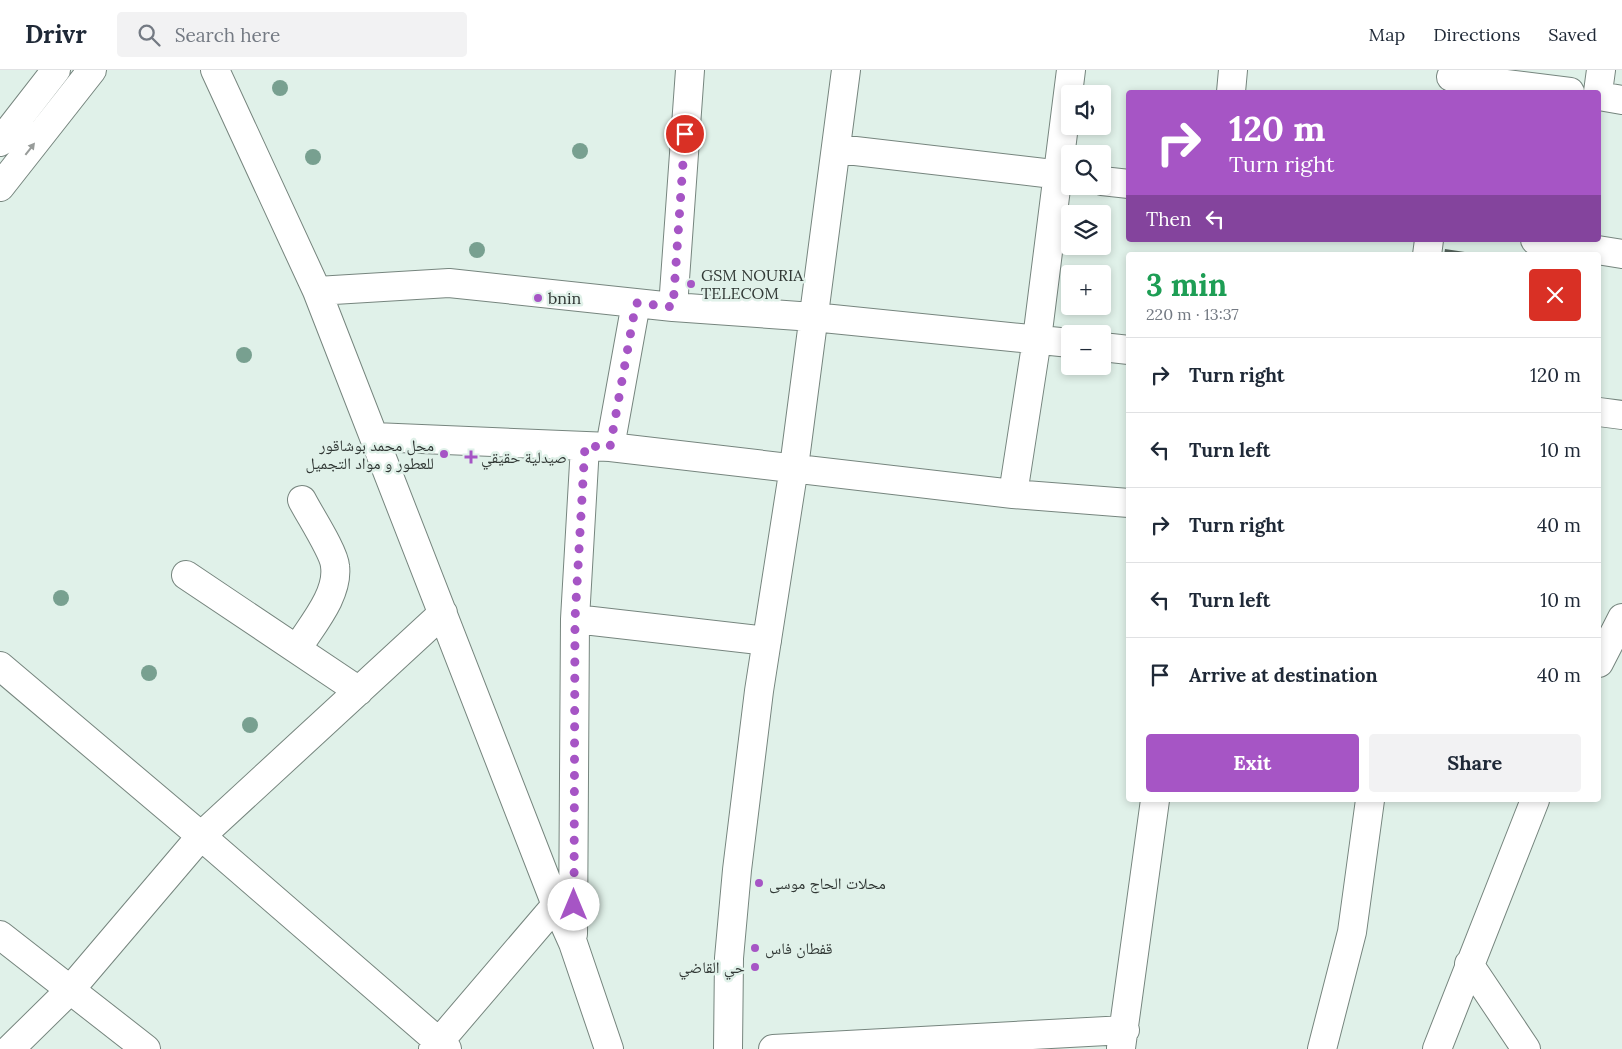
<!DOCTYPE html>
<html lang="en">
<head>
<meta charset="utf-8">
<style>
  :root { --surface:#fff; --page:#f2f2f3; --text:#1f2937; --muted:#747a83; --line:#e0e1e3; --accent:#a655c5 }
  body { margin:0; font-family:Lora,"Noto Naskh Arabic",serif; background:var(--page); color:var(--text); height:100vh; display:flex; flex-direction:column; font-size:19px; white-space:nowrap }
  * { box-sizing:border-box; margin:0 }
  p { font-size:16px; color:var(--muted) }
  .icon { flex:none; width:28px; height:28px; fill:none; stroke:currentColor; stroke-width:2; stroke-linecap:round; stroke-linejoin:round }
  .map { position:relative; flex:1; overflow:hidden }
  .side { position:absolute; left:1126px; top:182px; width:475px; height:550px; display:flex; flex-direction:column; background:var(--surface); border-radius:5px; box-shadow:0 2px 8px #0003 }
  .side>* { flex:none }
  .guide { position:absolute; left:1126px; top:20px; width:475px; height:152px; border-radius:5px; box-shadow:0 2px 8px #0003; background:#a655c5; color:#fff; overflow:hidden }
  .buttons { position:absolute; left:1061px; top:15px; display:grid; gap:10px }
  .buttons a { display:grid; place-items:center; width:50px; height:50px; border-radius:5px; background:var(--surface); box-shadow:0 2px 8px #0003; font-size:25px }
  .pin { position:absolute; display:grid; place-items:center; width:42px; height:42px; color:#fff; margin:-21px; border:2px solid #fff; border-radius:50%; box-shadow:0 1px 5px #0007 }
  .me { position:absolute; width:55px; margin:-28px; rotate:0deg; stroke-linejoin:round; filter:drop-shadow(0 0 4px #0008) }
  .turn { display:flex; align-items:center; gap:18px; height:105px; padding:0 20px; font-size:22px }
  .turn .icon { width:65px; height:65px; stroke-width:2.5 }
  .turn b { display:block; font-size:35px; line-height:42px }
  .then { display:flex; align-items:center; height:48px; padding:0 20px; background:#0003; gap:10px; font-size:19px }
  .round { display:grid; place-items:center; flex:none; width:52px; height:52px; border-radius:5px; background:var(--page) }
  .overview { display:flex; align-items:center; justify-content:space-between; height:85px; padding:0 20px }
  h1 { font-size:30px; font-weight:800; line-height:38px; color:#1e9e55 }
  .button { display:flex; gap:10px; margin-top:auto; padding:10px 20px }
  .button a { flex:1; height:58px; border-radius:5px; background:var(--accent); color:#fff; font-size:20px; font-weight:800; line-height:58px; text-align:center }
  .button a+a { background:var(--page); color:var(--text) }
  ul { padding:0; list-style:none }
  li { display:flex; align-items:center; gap:15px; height:75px; padding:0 20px; border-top:1px solid var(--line) }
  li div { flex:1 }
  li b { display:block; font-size:19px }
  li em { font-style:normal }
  header { display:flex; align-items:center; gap:30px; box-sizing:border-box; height:70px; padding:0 25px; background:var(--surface); border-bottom:1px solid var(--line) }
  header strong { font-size:24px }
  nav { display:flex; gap:28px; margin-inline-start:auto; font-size:18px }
  .search { width:350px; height:45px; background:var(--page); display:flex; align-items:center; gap:12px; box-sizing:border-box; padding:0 18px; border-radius:5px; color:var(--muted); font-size:19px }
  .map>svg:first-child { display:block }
  .building { fill:#53615a }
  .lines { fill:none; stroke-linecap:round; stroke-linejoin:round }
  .minor-casing { stroke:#76857e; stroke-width:30 }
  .minor { stroke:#fff; stroke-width:28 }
  .tree { fill:#78a090 }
  .oneway { fill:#989c9a }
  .route { stroke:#a655c5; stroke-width:9; stroke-dasharray:0 16.2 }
  .poi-dot { fill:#a655c5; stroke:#e0f1e9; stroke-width:2 }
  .labels { text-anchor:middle; stroke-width:5; stroke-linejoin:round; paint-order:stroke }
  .poi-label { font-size:16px; fill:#313835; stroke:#e0f1e9; text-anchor:start }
</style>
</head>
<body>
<header>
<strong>Drivr</strong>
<div class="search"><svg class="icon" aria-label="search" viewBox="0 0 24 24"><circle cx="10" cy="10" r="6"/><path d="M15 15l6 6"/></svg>Search here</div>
<nav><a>Map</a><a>Directions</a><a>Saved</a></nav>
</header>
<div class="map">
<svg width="1622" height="979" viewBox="0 0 1622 979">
  <rect width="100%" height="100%" fill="#e0f1e9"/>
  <path class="building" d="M1445,179L1478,184V185H1444Z"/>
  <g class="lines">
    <defs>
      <path id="minor" d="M215,0L317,221L556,835L573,873L609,979
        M1451,7L1570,22
        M1231,22L1233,0
        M1598,22L1601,0
        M1599,26L1622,30
        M0,72L56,0
        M838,79L1070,106
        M1102,111L1129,114
        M0,117L92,0
        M1535,170L1622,184
        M1427,185L1429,170
        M317,221L449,213L673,237L813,247L1070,273
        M673,237L690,0
        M1102,277L1129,280
        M1599,342L1622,345
        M374,367L610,377L1013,424L1129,433
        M610,377L636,233
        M1013,424L1037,269L1071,0
        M186,505L359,621
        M575,549L767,571
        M297,579C311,556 339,525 335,496C334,482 309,444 302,430
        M1599,593L1622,548
        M0,596L201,766L447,979
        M573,864L575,549L585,376
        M0,865L146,979
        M1469,894L1526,979
        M1121,978L1155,730
        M10,979L70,920L201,766L443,543
        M433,979L556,835
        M728,979L729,888L737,800L759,621L794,397L846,0
        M773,979L1125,960
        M1322,979L1352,862L1370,730
        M1437,979L1535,730"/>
    </defs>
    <use href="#minor" class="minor-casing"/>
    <use href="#minor" class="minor"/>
  </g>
  <g class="tree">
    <circle cx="280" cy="18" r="8"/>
    <circle cx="580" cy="81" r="8"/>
    <circle cx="313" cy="87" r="8"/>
    <circle cx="477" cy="180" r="8"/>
    <circle cx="244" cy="285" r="8"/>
    <circle cx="61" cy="528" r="8"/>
    <circle cx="149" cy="603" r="8"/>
    <circle cx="250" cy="655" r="8"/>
  </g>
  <defs><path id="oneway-solid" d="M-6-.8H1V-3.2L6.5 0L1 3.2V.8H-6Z" transform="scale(1.25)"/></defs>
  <use class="oneway" href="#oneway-solid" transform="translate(30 79) rotate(-52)"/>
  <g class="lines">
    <path class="route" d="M574,835L575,549L585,376L610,377L636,233L673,237L685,64"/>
  </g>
  <g class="poi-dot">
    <circle cx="691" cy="214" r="5"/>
    <circle cx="538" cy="228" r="5"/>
    <circle cx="444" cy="384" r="5"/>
    <path d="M468.5 379.5h5v5h5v5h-5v5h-5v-5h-5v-5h5z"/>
    <circle cx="759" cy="813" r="5"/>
    <circle cx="755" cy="878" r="5"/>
    <circle cx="755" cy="897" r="5"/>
  </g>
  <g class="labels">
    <g class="poi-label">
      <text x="701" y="211">GSM NOURIA<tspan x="701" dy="18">TELECOM</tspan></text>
      <text x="548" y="234">bnin</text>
      <text x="434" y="381" text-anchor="end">محل محمد بوشاقور<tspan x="434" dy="18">للعطور و مواد التجميل</tspan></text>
      <text x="481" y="393">صيدلية حقيقي</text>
      <text x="769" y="819">محلات الحاج موسى</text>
      <text x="765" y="884">قفطان فاس</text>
      <text x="745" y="903" text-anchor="end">حي القاضي</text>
    </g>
  </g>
</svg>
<div class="buttons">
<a><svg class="icon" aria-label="sound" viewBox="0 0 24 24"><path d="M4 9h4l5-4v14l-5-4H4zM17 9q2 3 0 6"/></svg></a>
<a><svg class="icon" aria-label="search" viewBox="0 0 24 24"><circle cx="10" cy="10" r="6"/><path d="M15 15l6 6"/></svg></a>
<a><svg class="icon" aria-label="layers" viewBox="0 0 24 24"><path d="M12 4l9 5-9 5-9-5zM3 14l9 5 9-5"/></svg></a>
<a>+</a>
<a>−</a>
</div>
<div class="pin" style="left:685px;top:64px;background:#d93025"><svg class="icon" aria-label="arrive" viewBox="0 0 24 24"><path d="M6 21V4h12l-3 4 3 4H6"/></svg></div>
<svg class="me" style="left:574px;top:835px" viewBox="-20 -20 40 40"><circle r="19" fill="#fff"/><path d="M0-13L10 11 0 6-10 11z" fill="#a655c5"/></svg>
<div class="guide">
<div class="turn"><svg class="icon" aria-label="right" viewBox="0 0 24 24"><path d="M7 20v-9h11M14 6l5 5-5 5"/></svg><div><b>120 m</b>Turn right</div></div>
<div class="then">Then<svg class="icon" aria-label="left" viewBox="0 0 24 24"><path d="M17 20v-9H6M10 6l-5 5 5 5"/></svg></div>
</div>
<section class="side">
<div class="overview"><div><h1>3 min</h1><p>220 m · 13:37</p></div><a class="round" style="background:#d93025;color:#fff"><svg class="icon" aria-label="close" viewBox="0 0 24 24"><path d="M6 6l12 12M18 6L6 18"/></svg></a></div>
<ul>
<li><svg class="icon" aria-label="right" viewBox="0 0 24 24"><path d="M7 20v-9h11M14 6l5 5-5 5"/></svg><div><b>Turn right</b></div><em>120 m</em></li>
<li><svg class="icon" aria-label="left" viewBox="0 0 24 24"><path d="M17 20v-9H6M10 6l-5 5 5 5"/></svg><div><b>Turn left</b></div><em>10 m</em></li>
<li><svg class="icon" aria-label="right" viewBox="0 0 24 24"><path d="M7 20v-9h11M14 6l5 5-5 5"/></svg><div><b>Turn right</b></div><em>40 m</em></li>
<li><svg class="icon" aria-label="left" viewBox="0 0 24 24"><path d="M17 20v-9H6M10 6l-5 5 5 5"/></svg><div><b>Turn left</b></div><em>10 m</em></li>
<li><svg class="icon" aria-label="arrive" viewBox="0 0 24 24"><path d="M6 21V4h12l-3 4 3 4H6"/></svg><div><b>Arrive at destination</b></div><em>40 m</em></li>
</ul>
<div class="button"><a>Exit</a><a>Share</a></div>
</section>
</div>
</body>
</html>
